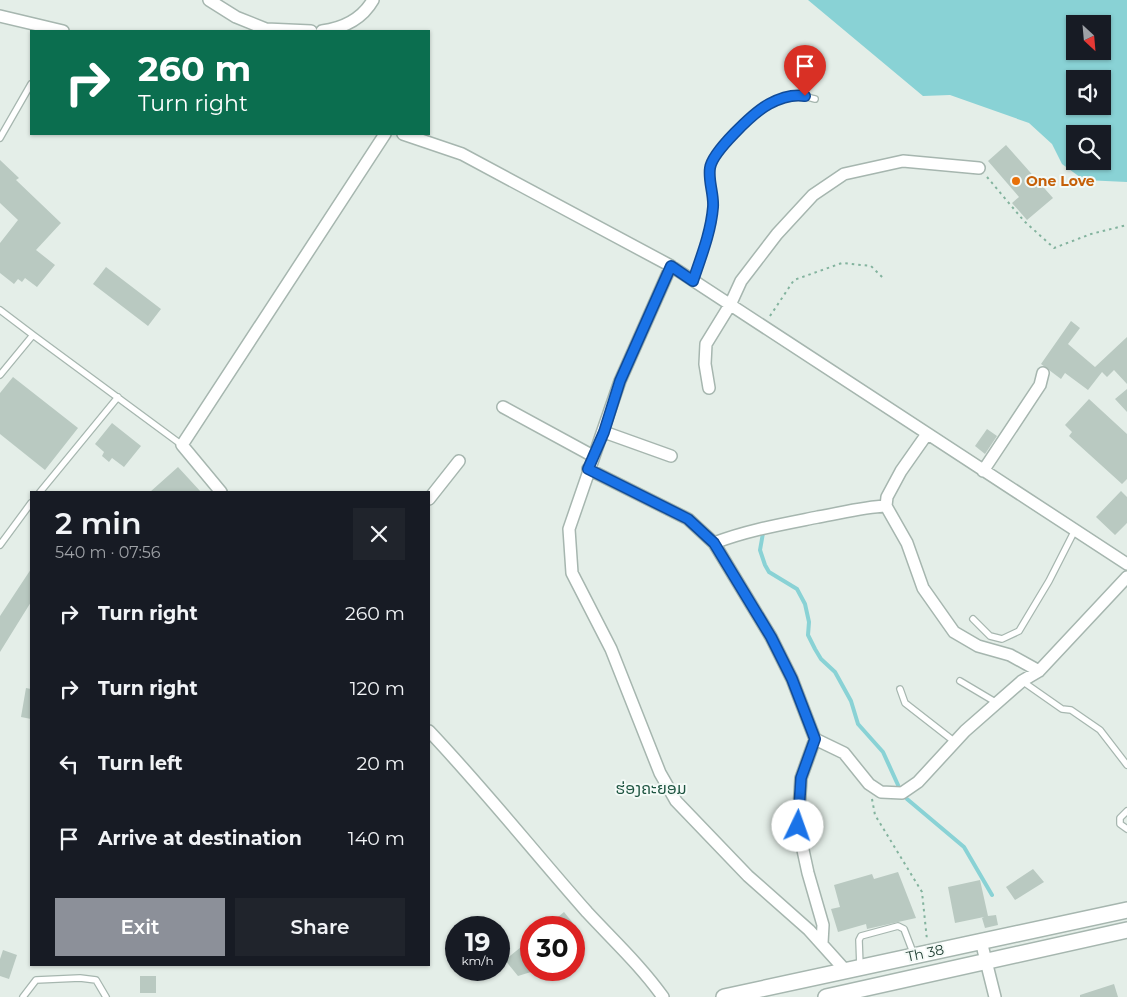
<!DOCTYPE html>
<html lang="en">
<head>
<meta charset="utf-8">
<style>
  :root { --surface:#171b24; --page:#20242c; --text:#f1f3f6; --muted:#9ea1a6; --accent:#8c9099 }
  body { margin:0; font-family:Montserrat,"Noto Sans Lao",sans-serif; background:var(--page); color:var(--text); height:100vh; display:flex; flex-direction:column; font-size:19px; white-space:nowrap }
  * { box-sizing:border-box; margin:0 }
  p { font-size:16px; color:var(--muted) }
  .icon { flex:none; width:28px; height:28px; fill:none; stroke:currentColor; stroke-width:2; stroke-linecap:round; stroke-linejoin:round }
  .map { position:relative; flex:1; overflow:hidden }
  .panel { position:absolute; left:30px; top:491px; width:400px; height:475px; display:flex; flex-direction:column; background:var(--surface); border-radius:0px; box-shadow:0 1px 4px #0004 }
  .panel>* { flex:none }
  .banner { position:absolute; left:30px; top:30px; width:400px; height:105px; border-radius:0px; box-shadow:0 1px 4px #0004; background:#0b6e4f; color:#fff; overflow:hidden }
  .needle { width:32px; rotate:154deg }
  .buttons { position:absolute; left:1066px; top:15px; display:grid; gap:10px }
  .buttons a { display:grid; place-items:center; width:45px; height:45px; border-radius:0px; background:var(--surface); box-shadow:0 1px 4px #0004; font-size:25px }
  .speed { position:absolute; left:445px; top:916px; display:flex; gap:10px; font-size:25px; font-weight:700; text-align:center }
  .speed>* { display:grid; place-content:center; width:65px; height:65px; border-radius:50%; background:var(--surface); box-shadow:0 1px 4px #0004; line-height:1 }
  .speed small { font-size:12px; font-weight:400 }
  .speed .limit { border:8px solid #d22; background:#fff; color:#111 }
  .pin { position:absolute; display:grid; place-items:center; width:42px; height:42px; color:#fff; margin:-51px -21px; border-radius:50% 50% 50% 0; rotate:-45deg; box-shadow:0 0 5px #0007 }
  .pin .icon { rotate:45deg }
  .me { position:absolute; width:55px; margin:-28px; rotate:3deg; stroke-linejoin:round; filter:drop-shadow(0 0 4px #0008) }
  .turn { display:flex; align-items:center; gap:18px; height:105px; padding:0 25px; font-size:22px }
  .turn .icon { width:65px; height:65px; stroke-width:2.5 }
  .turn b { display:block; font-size:35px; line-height:42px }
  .round { display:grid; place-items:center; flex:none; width:52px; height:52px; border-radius:0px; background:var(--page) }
  .head { display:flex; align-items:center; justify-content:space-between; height:85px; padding:0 25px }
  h1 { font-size:30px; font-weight:600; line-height:38px }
  .primary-button { display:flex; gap:10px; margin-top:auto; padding:10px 25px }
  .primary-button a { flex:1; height:58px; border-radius:0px; background:var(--accent); color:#fff; font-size:20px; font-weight:600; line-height:58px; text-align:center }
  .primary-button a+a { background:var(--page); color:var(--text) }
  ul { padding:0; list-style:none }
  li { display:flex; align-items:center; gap:15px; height:75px; padding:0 25px }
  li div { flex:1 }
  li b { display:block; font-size:19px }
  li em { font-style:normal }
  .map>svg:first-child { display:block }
  .water { fill:#89d2d5; fill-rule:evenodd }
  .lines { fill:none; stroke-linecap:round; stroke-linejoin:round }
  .stream { stroke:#89d2d5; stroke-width:4 }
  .building { fill:#b9c9c1 }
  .service-casing { stroke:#a6b6af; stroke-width:8 }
  .minor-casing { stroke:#a6b6af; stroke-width:14 }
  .tertiary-casing { stroke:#a6b6af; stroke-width:18 }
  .path { stroke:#83b39e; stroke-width:2; stroke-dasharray:2.5 4; stroke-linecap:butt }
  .service { stroke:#fff; stroke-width:5.5 }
  .minor { stroke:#fff; stroke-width:11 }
  .tertiary { stroke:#fff; stroke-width:15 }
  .route-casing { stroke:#114b97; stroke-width:12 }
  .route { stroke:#1a73e8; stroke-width:9 }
  .food-dot { fill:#e8710a; stroke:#f4faf7; stroke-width:2 }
  .labels { text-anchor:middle; stroke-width:4; stroke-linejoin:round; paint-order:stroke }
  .food-label { font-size:14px; font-weight:bold; fill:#c56008; stroke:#f4faf7; text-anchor:start }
  .street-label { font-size:14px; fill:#224035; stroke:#f4faf7 }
  .quarter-label { font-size:16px; fill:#1d5440; stroke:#f4faf7 }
</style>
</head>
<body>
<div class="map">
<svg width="1127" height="997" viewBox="0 0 1127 997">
  <rect width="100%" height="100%" fill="#e4eee8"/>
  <path class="water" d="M808,0H1127V182L1084,180L1062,164L1052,144L1029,123L950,95L923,96ZM1075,24H1102V51H1075ZM1075,79H1102V106H1075ZM1075,134H1102V161H1075Z"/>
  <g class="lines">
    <path class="stream" d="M763,533L760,550L765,565L769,572L797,589L805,604L809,622L808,635L815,649L821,659L835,672L851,701L858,724L883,752L898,785
      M907,799L964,847L992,895"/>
  </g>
  <path class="building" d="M1006,145L1053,198L1027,220L1012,203L1019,197L988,161Z
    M0,160L19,178L16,180L61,223L36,250L55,265L37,287L25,278L22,282L18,279L14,284L0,273V243L18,220L0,203Z
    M106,267L161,309L148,326L93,284Z
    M1071,321L1080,328L1068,344L1095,367L1127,337V384L1114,370L1107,377L1102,372L1088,390L1065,373L1061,379L1041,364Z
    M13,377L78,428L45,470L0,434V393Z
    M1127,389V412L1115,399Z
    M1089,399L1127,434V479L1122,484L1069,436L1072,432L1065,425Z
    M112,423L141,446L124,467L112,458L109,462L102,456L104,452L95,444Z
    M987,429L997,436L985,454L975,446Z
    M178,467L201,492H150Z
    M1121,491L1127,497V523L1115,535L1096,517Z
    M31,569V602L0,652V616Z
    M26,688L31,689V719L21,717Z
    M1033,869L1044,882L1015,900L1006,887Z
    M898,872L916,918L867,929L866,924L838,932L831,909L840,907L834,885L872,874L874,879Z
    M980,880L988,916L996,915L998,925L985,928L982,918L984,917L955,923L948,887Z
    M564,912L577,928H545Z
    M531,939V972L518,976L505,960Z
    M3,950L17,955L9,979L0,976V959Z
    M140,976H156V993H140Z
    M1114,984L1118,997H1080V995Z"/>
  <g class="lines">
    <defs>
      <path id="service" d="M0,138L31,84
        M693,281C701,257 711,233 713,207C714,194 706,177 711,165C720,141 767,100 793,95C799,93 809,98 815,99
        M0,310L33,335
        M0,375L33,335L182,445
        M40,492L118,397
        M0,545L31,503
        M973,619L990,636L1002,639L1019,631L1049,581L1075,530
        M960,681L997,703
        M1022,681L1062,709L1071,710L1100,730L1127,765
        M900,689L905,703L955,742
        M1127,811L1120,818V824L1127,829
        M860,967L859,940L861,936L898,926L904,929L914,955
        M23,997L36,980L80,978L96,980L106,997"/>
      <path id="minor" d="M209,0L236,17L266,29V31
        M0,16L63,31
        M266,29L311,31
        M322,31C344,28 362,19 373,0
        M403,134L462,154L671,266L1127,564
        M671,266L620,381L569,529L572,573L611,649L660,773L676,801L748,876L809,930L845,970
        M709,388L705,364L706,344L730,305L741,281L777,234L813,195L844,174L903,161L979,168
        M503,407L593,456
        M604,432L671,456
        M927,434L901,471L887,497L886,506L907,543L923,588L954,632L978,646L1010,655L1039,671
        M588,469L688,519L714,543L771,637L792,679L815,739
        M983,471L1040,385L1043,373
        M221,492L182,445L385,134
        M429,499L459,461
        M714,543C748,530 783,524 818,517C841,513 863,507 886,506
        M429,731C484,789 534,852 587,912C613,940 641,966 663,997
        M981,941L995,997
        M822,943L823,925L808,873L798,827L801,778L815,739L844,753L869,784L881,792L902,793L918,782L965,731L1022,681L1039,671L1127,577"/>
      <path id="tertiary" d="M724,997L1127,910
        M826,997L1127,930"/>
    </defs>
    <use href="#service" class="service-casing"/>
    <use href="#minor" class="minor-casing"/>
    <use href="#tertiary" class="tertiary-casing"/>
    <path class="path" d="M987,177L1024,221L1054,248L1091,234L1127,225
      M770,316L794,280L842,263L871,266L884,279
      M872,799L875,815L922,892L927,940"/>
    <use href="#service" class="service"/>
    <use href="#minor" class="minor"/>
    <use href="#tertiary" class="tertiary"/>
  </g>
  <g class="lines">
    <defs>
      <path id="route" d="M798,826L801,778L815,739L792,679L771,637L714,543L688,519L588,469L604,432L620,381L671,266L693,281C701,257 711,232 713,207C714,194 708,181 710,168C712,152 754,112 769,104C780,98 793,94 805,96"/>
    </defs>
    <use href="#route" class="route-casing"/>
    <use href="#route" class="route"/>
  </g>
  <circle class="food-dot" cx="1016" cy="181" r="5"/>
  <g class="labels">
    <g class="food-label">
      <text x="1026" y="186">One Love</text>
    </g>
    <g class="street-label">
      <text transform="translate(925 953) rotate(-12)" y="5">Th 38</text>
    </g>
    <g class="quarter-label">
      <text x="651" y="794">ຮ່ອງຄະຍອມ</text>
    </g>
  </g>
</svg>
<div class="buttons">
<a><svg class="needle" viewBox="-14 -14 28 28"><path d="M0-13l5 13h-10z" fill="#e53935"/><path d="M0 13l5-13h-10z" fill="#9ea1a6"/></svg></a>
<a><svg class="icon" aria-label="sound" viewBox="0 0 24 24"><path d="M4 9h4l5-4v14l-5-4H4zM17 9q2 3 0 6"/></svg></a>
<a><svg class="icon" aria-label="search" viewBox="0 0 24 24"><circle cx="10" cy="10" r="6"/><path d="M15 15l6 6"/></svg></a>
</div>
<div class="speed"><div>19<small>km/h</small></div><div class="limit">30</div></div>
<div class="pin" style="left:805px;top:96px;background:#d93025"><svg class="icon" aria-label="arrive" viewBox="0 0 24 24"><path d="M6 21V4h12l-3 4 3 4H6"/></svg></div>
<svg class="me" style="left:798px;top:826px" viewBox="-20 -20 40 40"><circle r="19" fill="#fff"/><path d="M0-13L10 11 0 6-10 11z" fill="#1a73e8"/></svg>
<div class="banner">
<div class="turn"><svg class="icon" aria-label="right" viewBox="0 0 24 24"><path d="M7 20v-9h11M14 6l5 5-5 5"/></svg><div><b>260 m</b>Turn right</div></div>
</div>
<section class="panel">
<div class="head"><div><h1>2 min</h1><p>540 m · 07:56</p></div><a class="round"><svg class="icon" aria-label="close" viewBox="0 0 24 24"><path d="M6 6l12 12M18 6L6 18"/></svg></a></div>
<ul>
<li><svg class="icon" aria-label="right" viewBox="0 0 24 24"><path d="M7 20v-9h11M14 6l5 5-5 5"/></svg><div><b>Turn right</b></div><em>260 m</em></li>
<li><svg class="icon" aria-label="right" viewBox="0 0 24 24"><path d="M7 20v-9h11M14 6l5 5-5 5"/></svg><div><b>Turn right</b></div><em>120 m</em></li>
<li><svg class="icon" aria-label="left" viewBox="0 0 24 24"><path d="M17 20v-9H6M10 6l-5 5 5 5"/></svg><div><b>Turn left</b></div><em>20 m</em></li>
<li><svg class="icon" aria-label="arrive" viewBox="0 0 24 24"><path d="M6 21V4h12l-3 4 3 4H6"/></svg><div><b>Arrive at destination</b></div><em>140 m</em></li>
</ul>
<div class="primary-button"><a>Exit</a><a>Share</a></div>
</section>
</div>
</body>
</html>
